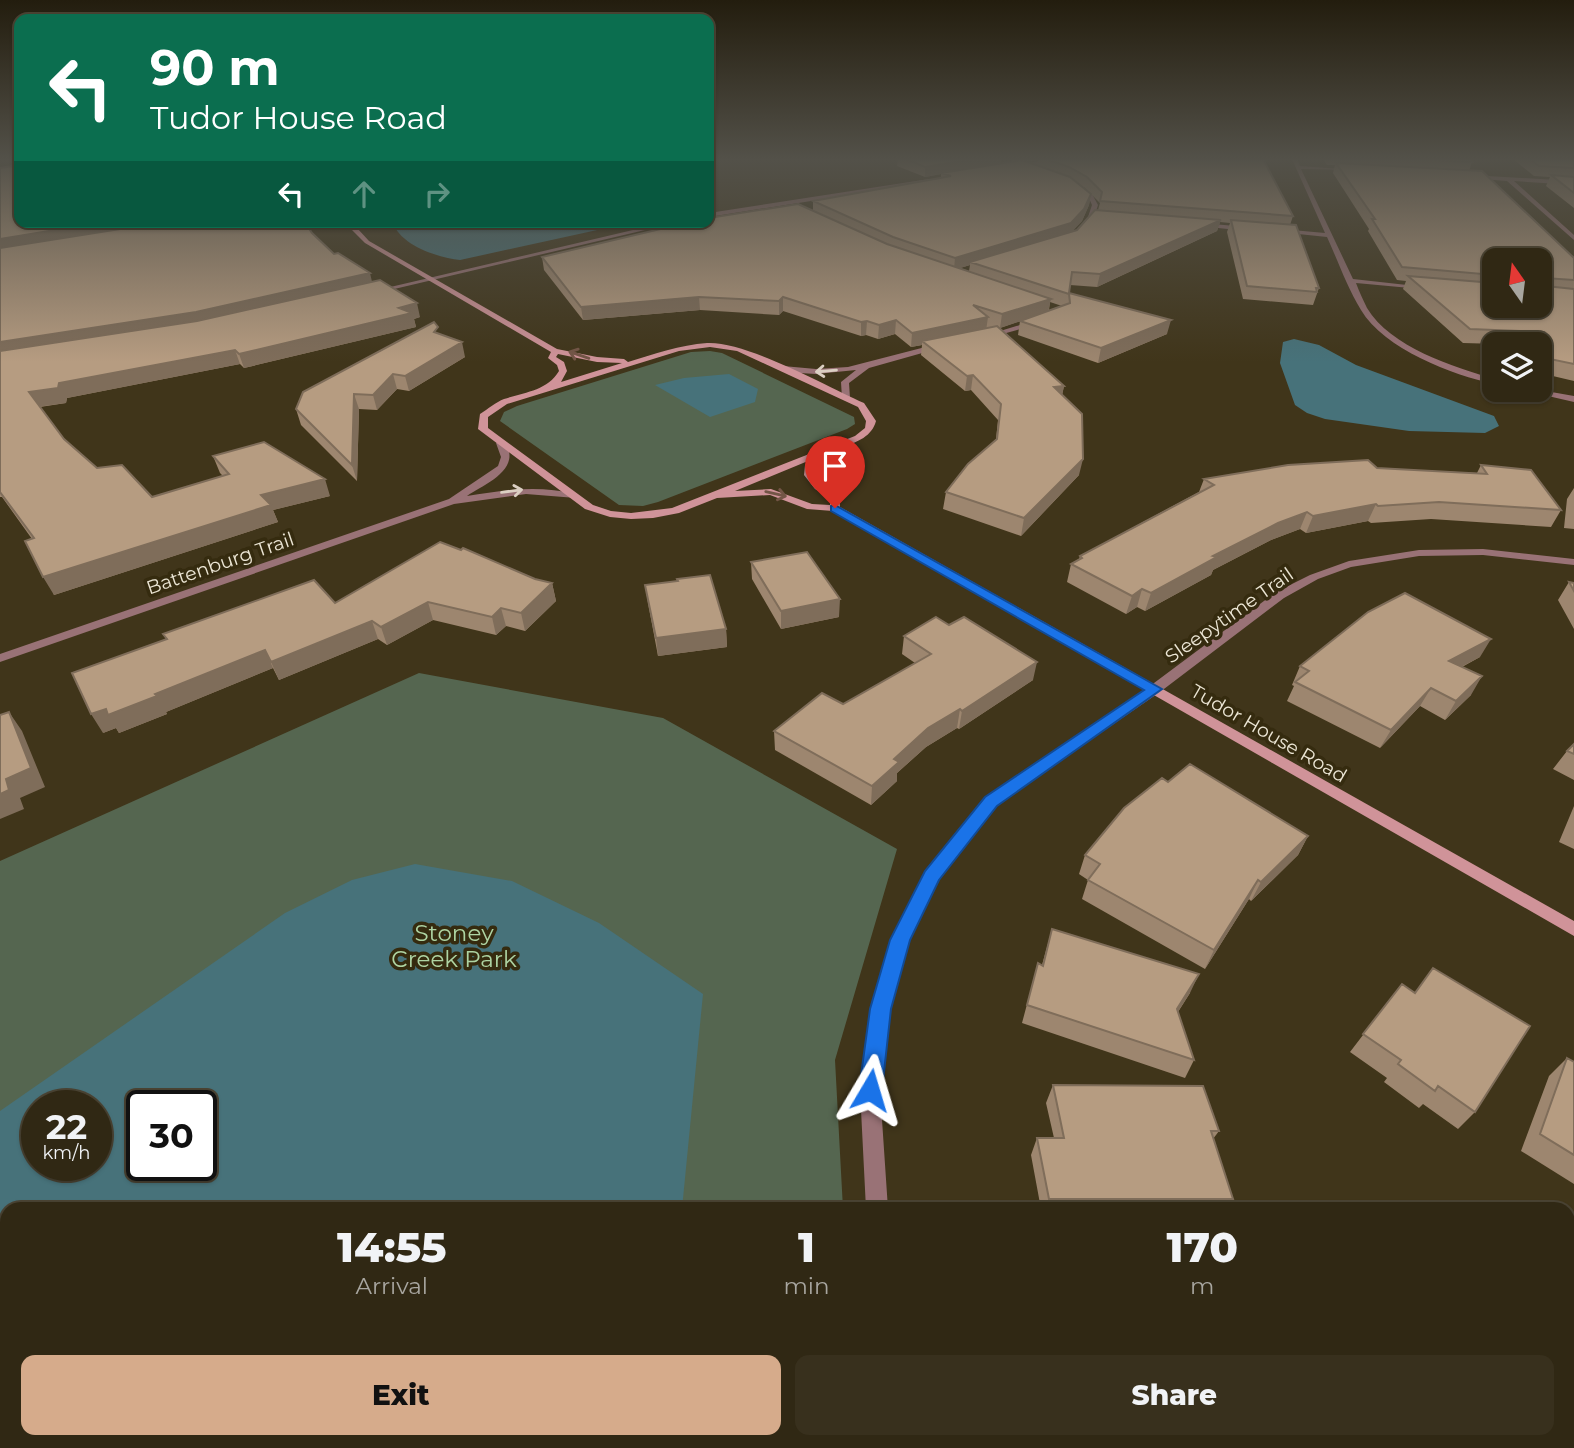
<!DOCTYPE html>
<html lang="en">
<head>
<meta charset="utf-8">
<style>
  :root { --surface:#302814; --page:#38301d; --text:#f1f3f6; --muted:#a8a6a0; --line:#4b4434; --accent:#d6ab8b }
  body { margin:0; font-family:Montserrat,sans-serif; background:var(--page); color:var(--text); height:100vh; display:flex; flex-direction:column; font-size:26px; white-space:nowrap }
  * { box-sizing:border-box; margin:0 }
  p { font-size:23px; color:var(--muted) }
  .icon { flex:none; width:38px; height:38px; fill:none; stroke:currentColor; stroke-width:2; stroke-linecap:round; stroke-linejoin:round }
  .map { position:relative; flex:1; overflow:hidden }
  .sheet { position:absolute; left:0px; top:1202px; width:1575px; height:247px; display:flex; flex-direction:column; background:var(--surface); border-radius:21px 21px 0 0; box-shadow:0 2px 5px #0004,0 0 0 2px var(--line) }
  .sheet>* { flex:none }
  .guide { position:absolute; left:14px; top:14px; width:700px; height:214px; border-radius:14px; box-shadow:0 2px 5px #0004,0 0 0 2px var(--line); background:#0b6e4f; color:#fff; overflow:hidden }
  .needle { width:46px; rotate:346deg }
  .fabs { position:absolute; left:1482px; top:248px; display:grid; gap:14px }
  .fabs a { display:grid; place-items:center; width:70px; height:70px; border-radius:14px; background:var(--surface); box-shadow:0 2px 5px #0004,0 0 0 2px var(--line); font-size:35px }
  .speed { position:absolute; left:21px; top:1090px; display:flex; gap:14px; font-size:35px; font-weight:700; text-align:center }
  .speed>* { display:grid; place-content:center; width:91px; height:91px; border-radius:50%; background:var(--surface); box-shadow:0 2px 5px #0004,0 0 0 2px var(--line); line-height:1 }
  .speed small { font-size:18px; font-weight:400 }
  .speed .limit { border:4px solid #111; border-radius:10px; background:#fff; color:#111 }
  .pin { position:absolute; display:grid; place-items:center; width:60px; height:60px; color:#fff; margin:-72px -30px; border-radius:50% 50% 50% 0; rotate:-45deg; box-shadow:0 0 7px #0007 }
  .pin .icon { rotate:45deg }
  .me { position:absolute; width:77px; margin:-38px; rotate:7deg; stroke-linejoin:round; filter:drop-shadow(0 0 5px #0008) }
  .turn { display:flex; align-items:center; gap:24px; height:147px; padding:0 21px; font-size:32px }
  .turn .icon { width:91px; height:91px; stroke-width:2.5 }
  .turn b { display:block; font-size:49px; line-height:60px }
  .lanes { display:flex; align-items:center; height:66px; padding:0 21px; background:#0003; justify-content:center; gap:35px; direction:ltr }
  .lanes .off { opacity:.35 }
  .eta { display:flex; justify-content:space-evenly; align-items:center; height:119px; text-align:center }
  .eta b { font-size:42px; font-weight:800; line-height:49px }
  .cta { display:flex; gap:14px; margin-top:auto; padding:14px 21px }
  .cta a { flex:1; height:80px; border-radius:14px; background:var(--accent); color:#111; font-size:28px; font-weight:800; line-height:80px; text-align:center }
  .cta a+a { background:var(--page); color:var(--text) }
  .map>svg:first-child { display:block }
  .green { fill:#556650; fill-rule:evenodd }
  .water { fill:#47727a; fill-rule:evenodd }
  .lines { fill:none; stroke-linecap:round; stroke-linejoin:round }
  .street { fill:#997276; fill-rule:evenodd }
  .secondary { fill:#d09399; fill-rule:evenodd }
  .wall { fill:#9d866f; fill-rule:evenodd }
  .shaded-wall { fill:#7f6d5a }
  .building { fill:#b69c81; stroke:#7f6d5a; stroke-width:2 }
  .oneway { stroke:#735546 }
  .oneway2 { stroke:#dbcfc2 }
  .route { fill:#1a73e8; stroke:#114b97; stroke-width:2 }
  .labels { text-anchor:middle; stroke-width:7; stroke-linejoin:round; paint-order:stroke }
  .street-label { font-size:19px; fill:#ece6d5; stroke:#352b0f }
  .near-park-label { font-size:23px; fill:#aed4a3; stroke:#352b0f }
</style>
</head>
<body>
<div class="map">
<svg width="1574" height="1448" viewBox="0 0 1574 1448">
  <rect width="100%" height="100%" fill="#40351a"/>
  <path class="green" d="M710,351L722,353L854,417L855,424L847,429L658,502L643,506L619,505L500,421L504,412L517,406L691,352Z
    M419,673L663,718L897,849L835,1060L843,1209H7V1442H889L891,1448H0V861ZM37,1106H96V1166H37ZM142,1106H201V1166H142Z"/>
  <path class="water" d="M393,222H597L611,227L460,260C439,258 399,245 393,222Z
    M1294,339L1319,345L1356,365L1494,416L1499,426L1485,433L1409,431L1325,419L1307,413L1295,405L1280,363L1283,342Z
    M729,374L758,389L755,402L710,417L655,385L684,378Z
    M415,864L512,881L599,923L703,994L682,1209H7V1442H672L673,1448H0V1111L285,913L352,880ZM96,1106V1166H37V1106ZM201,1106V1166H142V1106Z"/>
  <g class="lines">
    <path class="street" d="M1045,159H1055L1015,170L1012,168Z
      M1292,159H1297L1300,166L1355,170L1301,169L1353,279L1425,287L1421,289L1356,283C1359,291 1363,300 1367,308C1390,347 1454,367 1494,379V384C1453,375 1384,349 1361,310C1347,287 1338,261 1327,237L1279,232L1281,229L1325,233Z
      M1470,175L1574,181V185L1514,181L1574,235V240L1507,181L1468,178Z
      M929,179L931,182L709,217V213Z
      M1075,184L1092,194L1098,205L1094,217L1082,231L1079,229L1088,217L1092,205L1088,196L1073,187Z
      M667,222H679L373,294L369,292Z
      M1201,223L1247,227L1250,229L1247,231L1199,226Z
      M1036,320L1040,322L1039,324L988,338L984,336Z
      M937,344L941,346L940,348L869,368L849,383L850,398L846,401L842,398L841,382L856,370L816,374L783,372L779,369L783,366L816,369L848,367Z
      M1522,390H1540L1574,396V402Z
      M501,440C507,444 505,441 508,448C517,472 483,485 467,496C504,490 538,485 576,494V498L526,494L454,504L0,662V654L449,499L498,466L501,457L496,443Z
      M1483,549L1574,559V565L1483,555L1419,556L1351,567L1318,579L1284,598L1160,692L996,805L938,880L909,940L889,1009L880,1090L888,1209H866L860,1090L871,1009L891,940L926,871L986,797L1150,686L1276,592L1310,575L1349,561L1419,550Z
      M923,1442H949L951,1448H925Z"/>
    <path class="secondary" d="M349,222H355L357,228L369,241L557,349L597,357L624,359L628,362C654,354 680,345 707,343C746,341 826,386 864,403L876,421C868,452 817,442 814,475L823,485L839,495L840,507L1574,921V936L833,511L807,509L770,495L717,498L679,513L653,518L631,519L610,517L585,509L478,429L480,414C488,409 496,402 504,399C525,392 547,391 559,371L557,365L548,358L551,352L365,243L352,230ZM710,347L737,351L858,407L866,421L865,428L855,436L672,508L631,513L611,511L593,505L488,428V417L507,404L679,351ZM558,354L597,362L622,363L561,382L567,371L564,362L556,357ZM808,461L805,465L804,475L815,489L830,498V505L812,504L771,489L735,491Z"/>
  </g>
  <path class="wall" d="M898,159H1001V164L1016,161L1004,159H1263L1293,216L1290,225L1319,288L1313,305L1243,299L1227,232L1230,223L1220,222L1217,231L1097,287L1070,285L1069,293L1167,334L1098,363L1018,335L1020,321L1000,328L1064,386L1062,395L1079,475L1021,536L943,509L946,492L996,439L998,420L971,390L965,391L921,355L922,345L911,347L895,334L878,339L866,335L861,336L783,311L779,315L700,310L583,320L544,270L542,257L813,211V201L941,178V174L925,177L897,166ZM1038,160L1037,165L1026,162ZM1080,185L1085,188L1100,203L1098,210L1077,230L1072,231L1082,221L1089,205L1091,194ZM970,265L969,271L960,268ZM1050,302L1062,306L1049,310Z
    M1323,159H1469L1472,162L1469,171L1574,258V381L1540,373V345L1463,343L1403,289L1406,281L1397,280L1368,231L1369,229L1333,173L1335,165H1327ZM1494,261L1540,306H1494Z
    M1513,159H1574V208L1546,186L1550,177L1534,176Z
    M0,168L19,222L312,233L334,254L420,317L414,319L416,327L244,368L240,364L67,398L66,403L40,407L64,439L97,468L152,497L223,476L220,473L213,456L330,496L273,510L278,522L54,595L32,539L2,497H0Z
    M440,334L465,357L409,391L397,389L377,410L359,409L357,481L301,425L296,409Z
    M1481,465L1561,510L1551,527L1431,519L1371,523L1368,521L1306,533L1300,529L1271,540L1213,570L1211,575L1145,611L1137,607L1126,614L1067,582L1071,564L1079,559L1080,556L1199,492L1204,479L1377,468L1477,473Z
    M1574,488V529L1564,528L1567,499Z
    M751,562L839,617L781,629L752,579Z
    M535,579L552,583L556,601L525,631L506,626L496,635L433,620L387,645L378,639L279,680L273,668L166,712L167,714L119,733L116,728L103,733L167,640L335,603Z
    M1569,582L1574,583V629L1558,600Z
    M645,585L726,629L727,647L658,656L648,603Z
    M904,636L1033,680L959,729L957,728L926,747L897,773V781L871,805L775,750L774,731L843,704L915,663L902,654Z
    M1480,657L1462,667L1471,695L1445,720L1420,706L1380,748L1287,701L1294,686L1292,685L1300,666Z
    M1574,744V780L1553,769L1567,751Z
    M1168,782L1308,836L1298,855L1251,901L1249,899L1205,969L1082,899L1088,880L1079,874L1085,855Z
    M1574,806V849L1559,842Z
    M1052,929L1190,993L1178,1012L1194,1060L1185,1078L1022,1023L1038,963L1042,965Z
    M1402,984L1475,1112L1458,1129L1423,1104L1419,1108L1384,1082L1387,1078L1350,1052Z
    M1567,1058L1574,1062V1184L1521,1151L1549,1076Z
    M1053,1085L1219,1131L1213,1139L1233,1199L1226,1209H1041L1031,1155L1037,1138H1054L1046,1103Z
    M1143,1442H1161L1149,1448H1146Z
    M1330,1442H1406L1412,1448H1326Z"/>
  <path class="shaded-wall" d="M974,159H1001V165L941,173V174L925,177V167Z
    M1021,159H1038L1021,162Z
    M1091,194L1089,205L1082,221L1069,235L970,262V265L954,270L955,258Z
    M1221,220L1217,231L1097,287L1100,274Z
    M104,222H203L0,252V239Z
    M370,273L373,286L201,325L0,358V342Z
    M699,297L700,310L583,320L581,307Z
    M783,297V311L779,315V301Z
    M1051,299L1048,312L1000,328L1002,314Z
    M417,303L420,317L414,319L416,327L244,368L239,354Z
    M988,317L986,331L922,341V345L911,347L912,333Z
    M896,320L895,334L878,339L879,325Z
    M1171,320L1167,334L1098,363L1101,348Z
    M867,321L866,335L861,336V322Z
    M462,342L465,357L409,391L405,376Z
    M235,350L240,364L67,398L66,403L37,407L29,392L59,383Z
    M393,374L397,389L377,410L373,395Z
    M973,375L971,390L965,391L967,376Z
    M1064,386L1061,401L1054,387Z
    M354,394L359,409L357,481L352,465Z
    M1083,459L1079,475L1021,536L1024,518Z
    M325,479L330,496L273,510L278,522L54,595L43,577L261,495Z
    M1376,504L1368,521L1306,533L1313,516Z
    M1307,512L1300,529L1271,540L1213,570L1211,575L1145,611L1151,593L1213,556L1278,523Z
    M552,583L556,601L525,631L521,613Z
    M1142,589L1137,607L1126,614L1132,596Z
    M840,599L839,617L781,629V611Z
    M428,602L433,620L387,645L381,627Z
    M501,608L506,626L496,635L492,617Z
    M372,621L378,639L279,680L271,662Z
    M726,629L727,647L658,656L656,638Z
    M1491,639L1480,657L1438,679L1449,661Z
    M265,650L273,668L166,712L167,714L119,733L116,728L103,733L91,714L155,694Z
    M1037,662L1033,680L959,729L962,711Z
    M1482,676L1471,695L1445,720L1456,701Z
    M1431,688L1420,706L1380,748L1391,730Z
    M960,709L957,728L926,747L897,773V781L871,805L872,786L894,759L928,728Z
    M9,712L22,731L45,787L20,798L24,809L0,819V794L6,779Z
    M1308,836L1298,855L1251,901L1261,882Z
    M1258,880L1249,899L1205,969L1214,950Z
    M1199,974L1190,993L1168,1027L1177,1009Z
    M1154,1442H1161L1148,1448Z"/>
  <path class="building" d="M906,159H974L925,167Z
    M1046,159H1263L1293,216L1100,201L1102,192L1087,177L1069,167Z
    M1416,159H1469L1472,162Z
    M1530,159H1574V168L1539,166Z
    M1022,160L1070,177L1091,194L1084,209L1071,223L955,258L893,237L813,201L951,176L941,173Z
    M1336,163L1482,171L1574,258V280L1545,278L1546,286L1574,289V364L1540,357V345H1538L1544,332L1470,329L1408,276L1494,283V306H1540V261H1494V275L1402,267L1372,219H1375Z
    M19,165V222H104L0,239V168Z
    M1551,175L1574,177V193Z
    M798,204L887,244L1051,299L1002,314L973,305L988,317L912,333L896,320L879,325L867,321L861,322L783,297L779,301L699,297L581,307L542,257L690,222H709V218Z
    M1095,210L1221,220L1100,274L1072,272L1069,293L1171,320L1101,348L1020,321L1070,303L1069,294L970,262L1077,230Z
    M1231,220L1296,225L1319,288H1316L1317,292L1247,286Z
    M170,222H305L312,233L334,254L338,253L370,273L196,312L0,342V248L139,226Z
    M380,280L417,303L399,308L412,313L239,354L235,350L59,383L58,388L29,392L64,439L97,468L122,465L152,497L229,474L213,456L264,442L325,479L261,495L271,505L43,577L25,541L34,538L0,492V351L197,321Z
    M434,322L438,327L434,332L462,342L405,376L393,374L373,395L354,394L352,465L296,409L303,392Z
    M997,326L1064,386L1054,387L1082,414L1083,459L1024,518L946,492L968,464L997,439L1001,404L973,375L967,376L922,341Z
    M1368,460L1377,468L1487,474L1481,465L1531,470L1561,510L1439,502L1378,506L1376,504L1313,516L1307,512L1278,523L1213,556L1217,557L1151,593L1142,589L1132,596L1071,564L1082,558L1080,556L1214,485L1204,479L1288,465Z
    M440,542L461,550L463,548L535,579L552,583L521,613L501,608L492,617L428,602L381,627L372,621L271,662L265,650L155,694L157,696L108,715L106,709L91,714L72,673L167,639L163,634L314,580L335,603Z
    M807,552L840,599L781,611L751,562Z
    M710,575L726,629L656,638L645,585L678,581L677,579Z
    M1569,582L1574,583V591Z
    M1405,593L1491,639L1449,661L1482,676L1456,701L1431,688L1391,730L1295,682L1309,671L1300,666L1368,612Z
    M936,617L949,625L964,617L1037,662L962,711L960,709L928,728L894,759L899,762L872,786L774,731L822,693L843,704L931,654L904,636Z
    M9,712L31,768L6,779L9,790L0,794V715Z
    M1574,744V754L1567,751Z
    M1190,764L1308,836L1261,882L1258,880L1214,950L1088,880L1100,864L1085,855L1124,808L1162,778L1168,782Z
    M1052,929L1199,974L1177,1009L1194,1060L1027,1005L1038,963L1043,966Z
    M1433,968L1530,1026L1475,1112L1438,1086L1435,1091L1398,1064L1401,1060L1363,1034L1402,984L1415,993Z
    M1567,1058L1574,1062V1155L1540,1134Z
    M1053,1085L1203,1086L1219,1131H1211L1233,1199H1049L1037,1138H1064Z
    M1339,1442H1406L1412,1448H1335Z"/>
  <defs><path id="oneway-shaft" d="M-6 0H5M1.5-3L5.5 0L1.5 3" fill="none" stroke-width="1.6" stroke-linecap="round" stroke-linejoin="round" transform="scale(1.75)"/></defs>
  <g class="oneway">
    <use href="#oneway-shaft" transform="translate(579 355) rotate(-161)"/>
    <use href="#oneway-shaft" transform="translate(776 494) rotate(13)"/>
  </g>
  <g class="oneway2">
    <use href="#oneway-shaft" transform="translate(826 371) rotate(175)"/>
    <use href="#oneway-shaft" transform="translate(512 491) rotate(-8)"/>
  </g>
  <linearGradient id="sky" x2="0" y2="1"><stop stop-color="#231d0e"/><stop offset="0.44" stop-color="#535149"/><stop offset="1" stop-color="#535149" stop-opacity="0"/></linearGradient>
  <rect width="1574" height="362" fill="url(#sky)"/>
  <path class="route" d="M835,505L1162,689L997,806L939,880L910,940L891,1009L882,1090L878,1097L870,1100L862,1097L859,1090L870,1009L890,940L925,871L985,797L1144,690L831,511V506Z"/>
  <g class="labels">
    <g class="street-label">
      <text transform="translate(220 563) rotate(-19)" y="7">Battenburg Trail</text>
      <text transform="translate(1229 615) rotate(-35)" y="7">Sleepytime Trail</text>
      <text transform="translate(1269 733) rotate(30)" y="7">Tudor House Road</text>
    </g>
    <g class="near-park-label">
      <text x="454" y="941">Stoney<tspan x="454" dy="26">Creek Park</tspan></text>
    </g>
  </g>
</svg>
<div class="fabs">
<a><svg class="needle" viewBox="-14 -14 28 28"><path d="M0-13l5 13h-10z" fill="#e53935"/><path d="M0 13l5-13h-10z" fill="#a8a6a0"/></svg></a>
<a><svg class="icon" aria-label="layers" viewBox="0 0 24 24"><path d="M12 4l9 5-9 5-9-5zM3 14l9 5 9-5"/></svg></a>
</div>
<div class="speed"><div>22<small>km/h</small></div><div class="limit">30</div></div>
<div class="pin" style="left:835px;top:508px;background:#d93025"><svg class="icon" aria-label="arrive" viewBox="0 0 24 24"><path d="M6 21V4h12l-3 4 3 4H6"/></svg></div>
<svg class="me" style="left:870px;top:1090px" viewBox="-20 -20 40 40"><path d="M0-17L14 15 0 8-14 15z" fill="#1a73e8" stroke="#fff" stroke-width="4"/></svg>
<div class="guide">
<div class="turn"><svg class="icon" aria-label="left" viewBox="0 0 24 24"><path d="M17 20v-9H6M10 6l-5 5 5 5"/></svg><div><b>90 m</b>Tudor House Road</div></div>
<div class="lanes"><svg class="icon" aria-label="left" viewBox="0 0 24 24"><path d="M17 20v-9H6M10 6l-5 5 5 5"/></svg><svg class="icon off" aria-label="ahead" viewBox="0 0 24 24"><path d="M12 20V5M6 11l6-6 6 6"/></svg><svg class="icon off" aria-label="right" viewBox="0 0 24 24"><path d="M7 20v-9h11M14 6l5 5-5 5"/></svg></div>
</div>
<section class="sheet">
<div class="eta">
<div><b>14:55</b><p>Arrival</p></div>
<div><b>1</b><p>min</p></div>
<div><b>170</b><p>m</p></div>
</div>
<div class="cta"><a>Exit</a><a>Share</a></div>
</section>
</div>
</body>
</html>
